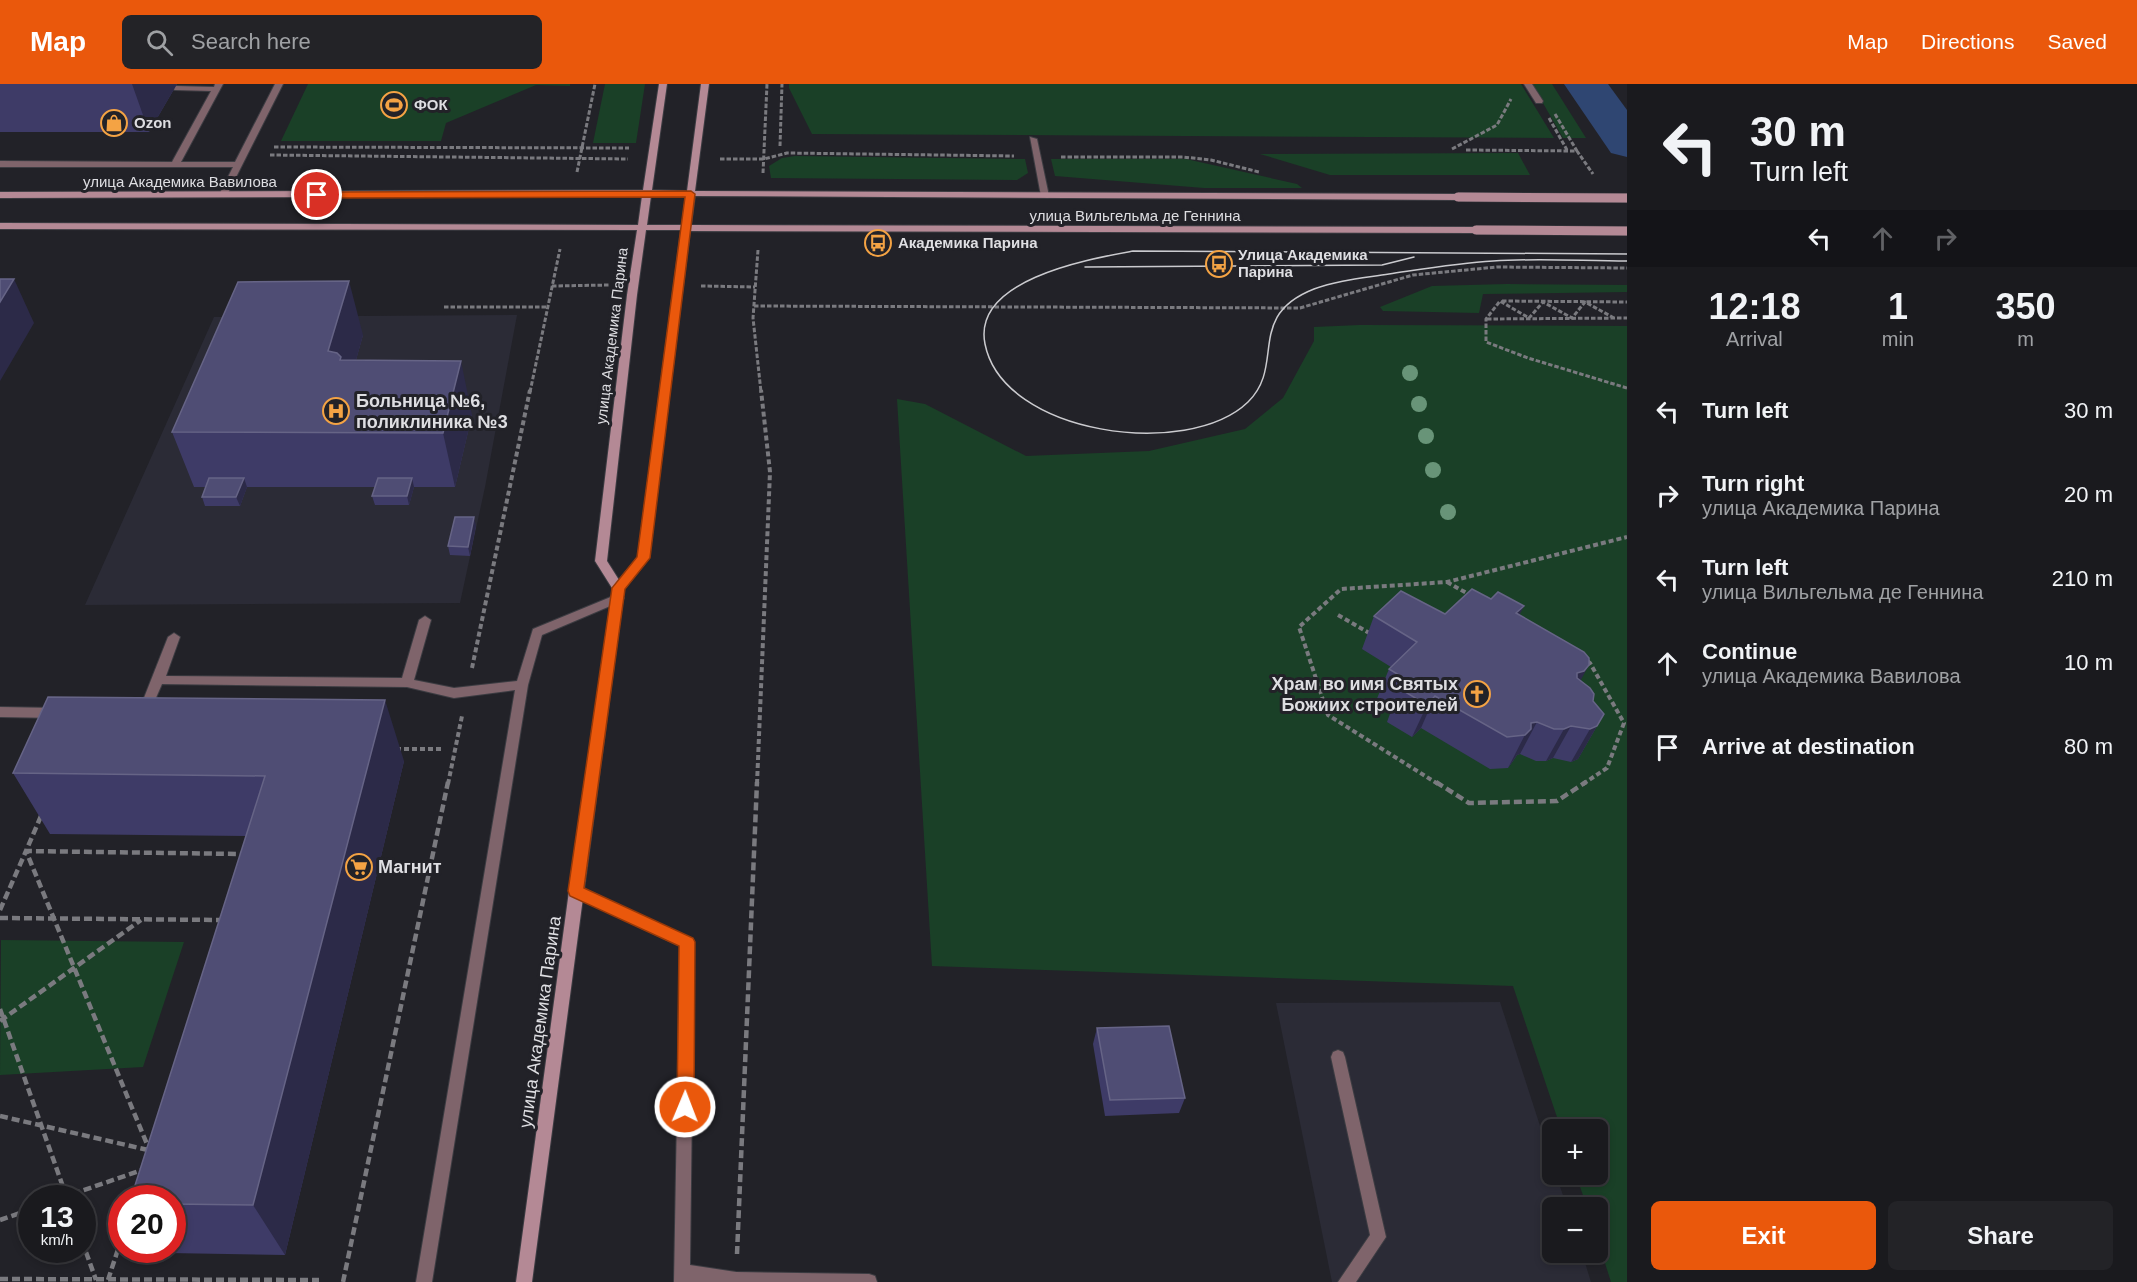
<!DOCTYPE html>
<html lang="en">
<head>
<meta charset="utf-8">
<style>
  :root { --surface:#1a1a1e; --page:#232327; --text:#f1f3f6; --muted:#9fa1a4; --line:#38383c; --accent:#ea580c }
  body { margin:0; font-family:Arial,sans-serif; background:var(--page); color:var(--text); height:100vh; display:flex; flex-direction:column; font-size:22px; white-space:nowrap }
  * { box-sizing:border-box; margin:0 }
  p { font-size:20px; color:var(--muted) }
  .icon { flex:none; width:33px; height:33px; fill:none; stroke:currentColor; stroke-width:2; stroke-linecap:round; stroke-linejoin:round }
  .map { position:relative; flex:1; overflow:hidden }
  .drawer { display:flex; flex-direction:column; background:var(--surface); width:510px }
  .drawer>* { flex:none }
  .banner { background:#1a1a1e; color:var(--text); overflow:hidden }
  .fabs { position:absolute; left:1542px; top:1035px; display:grid; gap:12px }
  .fabs a { display:grid; place-items:center; width:66px; height:66px; border-radius:9px; background:var(--surface); box-shadow:0 3px 9px #0003,0 0 0 2px var(--line); font-size:30px }
  .speed { position:absolute; left:18px; top:1101px; display:flex; gap:12px; font-size:30px; font-weight:700; text-align:center }
  .speed>* { display:grid; place-content:center; width:78px; height:78px; border-radius:50%; background:var(--surface); box-shadow:0 3px 9px #0003,0 0 0 2px var(--line); line-height:1 }
  .speed small { font-size:15px; font-weight:400 }
  .speed .limit { border:9px solid #d22; background:#fff; color:#111 }
  .pin { position:absolute; display:grid; place-items:center; width:51px; height:51px; color:#fff; margin:-26px; border:3px solid #fff; border-radius:50%; box-shadow:0 2px 6px #0007 }
  .me { position:absolute; width:66px; margin:-33px; rotate:1deg; stroke-linejoin:round; filter:drop-shadow(0 0 4px #0008) }
  .turn { display:flex; align-items:center; gap:21px; height:126px; padding:0 24px; font-size:27px }
  .turn .icon { width:78px; height:78px; stroke-width:2.5 }
  .turn b { display:block; font-size:42px; line-height:51px }
  .lanes { display:flex; align-items:center; height:57px; padding:0 24px; background:#0003; justify-content:center; gap:30px; direction:ltr }
  .lanes .off { opacity:.35 }
  .eta { display:flex; justify-content:space-evenly; align-items:center; height:102px; text-align:center }
  .eta b { font-size:36px; font-weight:700; line-height:42px }
  .action { display:flex; gap:12px; margin-top:auto; padding:12px 24px }
  .action a { flex:1; height:69px; border-radius:9px; background:var(--accent); color:#fff; font-size:24px; font-weight:700; line-height:69px; text-align:center }
  .action a+a { background:var(--page); color:var(--text) }
  ul { padding:0; list-style:none }
  li { display:flex; align-items:center; gap:18px; height:84px; padding:0 24px }
  li div { flex:1 }
  li b { display:block; font-size:22px }
  li em { font-style:normal }
  header { display:flex; align-items:center; gap:36px; box-sizing:border-box; height:84px; padding:0 30px; background:var(--accent); color:#fff }
  header strong { font-size:28px }
  nav { display:flex; gap:33px; margin-inline-start:auto; font-size:21px }
  .search { width:420px; height:54px; background:var(--page); display:flex; align-items:center; gap:15px; box-sizing:border-box; padding:0 21px; border-radius:9px; color:var(--muted); font-size:22px }
  main { display:flex; flex:1; min-height:0 }
  .map>svg:first-child { display:block }
  .built { fill:#2b2b36 }
  .green { fill:#1a4027 }
  .lines { fill:none; stroke-linecap:round; stroke-linejoin:round }
  .river { fill:#2f4672; fill-rule:evenodd }
  .lane-casing { stroke:#3c3c42; stroke-width:2 }
  .street-casing { stroke:#3c3c42; stroke-width:2 }
  .secondary-casing { stroke:#3c3c42; stroke-width:2 }
  .path-far2 { stroke:#7a7a7f; stroke-width:3; stroke-dasharray:4.5 2; stroke-linecap:butt }
  .path-far1 { stroke:#7a7a7f; stroke-width:4; stroke-dasharray:5 3; stroke-linecap:butt }
  .path { stroke:#7a7a7f; stroke-width:4.5; stroke-dasharray:8 4; stroke-linecap:butt }
  .lane { fill:#7f646b; fill-rule:evenodd }
  .street { fill:#7f646b; fill-rule:evenodd }
  .secondary { fill:#b48995; fill-rule:evenodd }
  .tram { stroke:#cbcbcf; stroke-width:1.5 }
  .secondary-bridge-casing { stroke:#3c3c42; stroke-width:10; stroke-linecap:butt }
  .secondary-bridge { stroke:#b48995; stroke-width:9 }
  .tree { fill:#689478 }
  .wall { fill:#3e3b67 }
  .shaded-wall { fill:#2c2a48 }
  .building { fill:#4f4d74; stroke:#666486; stroke-width:1.5 }
  .route { fill:#ea580c; stroke:#983908; stroke-width:1.5 }
  .labels { text-anchor:middle; stroke-width:6; stroke-linejoin:round; paint-order:stroke }
  .far-poi-label { font-size:15px; font-weight:bold; fill:#dedee2; stroke:#222228; text-anchor:start }
  .far-street-label { font-size:15px; fill:#dedee2; stroke:#222228 }
  .poi-label { font-size:18px; font-weight:bold; fill:#dedee2; stroke:#222228; text-anchor:start }
  .street-label { font-size:18px; fill:#dedee2; stroke:#222228 }
</style>
</head>
<body>
<header>
<strong>Map</strong>
<div class="search"><svg class="icon" aria-label="search" viewBox="0 0 24 24"><circle cx="10" cy="10" r="6"/><path d="M15 15l6 6"/></svg>Search here</div>
<nav><a>Map</a><a>Directions</a><a>Saved</a></nav>
</header>
<main>
<div class="map">
<svg width="1627" height="1198" viewBox="0 0 1627 1198">
  <rect width="100%" height="100%" fill="#222228"/>
  <path class="built" d="M517,231L485,403L460,519L85,521L214,233Z
    M1500,918L1552,1079V1090L1556,1091L1567,1123L1552,1124V1168L1582,1169L1591,1198H1332L1276,919Z"/>
  <path class="green" d="M308,0H570V2L536,1L446,39L441,57H281Z
    M605,0H645L636,59H593Z
    M789,0H1521L1554,54L812,50L789,4Z
    M1532,0H1552L1586,54H1563Z
    M1518,69L1530,91H1330L1260,70Z
    M795,72L1025,75L1028,89L1017,96L771,94L769,82L782,74Z
    M1051,75H1186L1297,100L1302,104H1204L1055,92Z
    M1507,200L1627,201V208L1483,210L1479,229L1383,227L1380,223L1432,202Z
    M1360,241L1627,242V1198H1611L1598,1157V1124L1587,1123L1576,1091L1598,1090V1046L1561,1045L1513,902L932,882L897,315L925,320L1026,372L1149,367L1245,345L1283,314L1314,257V243Z
    M1,856L184,858L143,983L0,991Z"/>
  <g class="lines">
    <path class="river" d="M1564,0H1608L1627,26V73L1611,69Z"/>
    <defs>
      <path id="lane" d="M215,0H223L181,78H235L275,0H283L226,113L219,111L233,83H0V77L172,78L211,7L175,6L171,4L175,2L214,3Z
        M1030,53L1037,55L1049,112L1048,114L1041,112Z
        M618,510L624,514L622,517L542,551L528,601L432,1198H416L515,606L454,614L407,603L162,600L148,632H140L138,629L168,553L174,549L180,553L166,592L402,594L419,536L425,532L431,536L414,596L454,604L517,597L533,545Z
        M0,623L56,624L60,626L62,629L60,632L56,634L0,633Z
        M576,801L692,855L694,859L690,1181L736,1188L869,1190L875,1192L877,1198H674L680,862L571,811L569,807L571,803Z
        M1338,966L1343,968L1345,973L1386,1153L1356,1198H1338L1370,1151L1331,973L1333,968Z"/>
      <path id="street" d="M1524,0H1532L1543,17L1542,19H1536Z"/>
      <path id="secondary" d="M659,0H667L652,106L687,107L701,0H709L695,107L1458,110L1462,113L1458,116L695,112L691,141L1476,143L1480,146L1476,149L690,147L649,474L624,505L532,1198H516L569,807L612,514V504L595,477L627,211L637,146L0,145V139L638,141L642,112L0,114V108L643,106ZM651,112H686L682,141H647ZM646,146H681L638,473L619,496L607,477L637,211Z"/>
    </defs>
    <use href="#lane" class="lane-casing"/>
    <use href="#street" class="street-casing"/>
    <use href="#secondary" class="secondary-casing"/>
    <path class="path-far2" d="M1555,30L1577,67
      M1549,34L1567,66
      M780,62L782,0
      M274,63L629,64
      M1452,65L1497,41L1511,15
      M1466,66L1577,67L1593,90
      M270,71L628,75
      M1061,73H1183L1211,76L1259,88
      M720,75H764L787,69L1014,72
      M577,88L595,0
      M763,89L767,0
      M758,166L753,234L761,308
      M552,202L610,201
      M701,202L755,203
      M1502,217L1627,218
      M754,222L1300,224L1413,191L1497,183L1627,184
      M444,223H548
      M1614,234L1585,218L1572,234L1543,218L1529,234L1500,217L1486,235V258L1528,274L1627,304
      M1487,235L1627,234
      M530,308L560,165"/>
    <path class="path-far1" d="M1447,498L1470,511
      M1338,531L1371,550
      M472,584L530,306
      M396,665H441
      M448,700L462,632
      M757,700L770,388L761,306
      M1438,700L1328,631L1299,543L1341,505L1447,498L1627,453
      M1583,700L1607,684L1624,639L1590,579L1586,576"/>
    <path class="path" d="M1436,698L1469,719L1557,717L1586,698
      M41,732L26,767L242,770
      M0,826L26,767L149,1065
      M0,834L221,836
      M0,925L67,1114
      M0,937L141,836
      M0,1032L148,1066
      M61,1114L142,1086
      M0,1136L32,1125
      M82,1157L96,1196
      M737,1170L757,698
      M0,1195L319,1196
      M108,1196L122,1153
      M343,1198L448,698"/>
    <use href="#lane" class="lane"/>
    <use href="#street" class="street"/>
    <use href="#secondary" class="secondary"/>
    <path class="tram" d="M1627,170L1133,167C1090,175 972,195 985,260C1003,351 1188,376 1248,318C1286,281 1245,232 1314,205C1338,196 1364,194 1389,190C1423,185 1458,179 1493,177C1538,174 1582,177 1627,177
      M1085,183L1382,181L1414,173"/>
    <defs>
      <path id="secondary-bridge" d="M1458,113L1627,114
        M1476,146L1627,147"/>
    </defs>
    <use href="#secondary-bridge" class="secondary-bridge-casing"/>
    <use href="#secondary-bridge" class="secondary-bridge"/>
  </g>
  <g class="tree">
    <circle cx="1410" cy="289" r="8"/>
    <circle cx="1419" cy="320" r="8"/>
    <circle cx="1426" cy="352" r="8"/>
    <circle cx="1433" cy="386" r="8"/>
    <circle cx="1448" cy="428" r="8"/>
  </g>
  <path class="wall" d="M0,0H177L149,48H0Z
    M363,251L356,276L472,331L455,403H414L409,421H375L372,412L375,403H247L240,422H205L202,413L206,403H194L172,348Z
    M476,442L470,472L450,471L448,462Z
    M1519,531L1581,596L1593,617L1604,630L1578,675L1571,678L1553,674L1546,677H1536L1520,670L1517,671L1513,677L1508,684L1490,685L1421,644L1412,653L1387,638L1391,627L1376,617L1389,585L1391,583L1362,565L1374,532Z
    M404,677L285,1171L168,1169L165,1166H172V1114L246,752L50,750L13,689Z
    M1097,944L1185,1014L1179,1029L1105,1032L1093,960Z"/>
  <path class="shaded-wall" d="M132,0H177L149,48Z
    M14,195L34,239L0,297V218Z
    M349,197L363,251L349,301L328,267Z
    M461,277L472,331L455,403L443,349Z
    M244,394L247,403L240,422L236,413Z
    M412,394L414,403L409,421L407,412Z
    M474,433L476,442L470,472L468,463Z
    M1524,522L1508,554L1516,529Z
    M1589,581L1571,614L1577,589Z
    M1435,612L1421,644L1412,653L1427,621Z
    M385,616L404,677L285,1171L253,1121Z
    M1537,638L1520,670L1517,671L1513,677L1508,684L1531,639Z
    M1571,642L1553,674L1546,677L1564,645Z
    M1597,642L1578,675L1571,678L1590,645Z"/>
  <path class="building" d="M0,195H14L0,218Z
    M349,197L328,267L337,269L341,273L340,276L461,277L443,349L172,348L238,198Z
    M209,394H244L236,413H202Z
    M378,394H412L407,412H372Z
    M455,433H474L468,463L448,462Z
    M1472,505L1491,515L1498,508L1524,522L1516,529L1584,568L1589,574V581L1584,587L1577,589V594L1590,604L1594,610L1593,617L1604,630L1597,642L1590,645L1571,642L1564,645H1554L1537,638L1531,639V645L1525,651L1507,653L1435,612L1427,621L1400,605L1409,597L1389,585L1417,558L1374,532L1401,507L1445,530Z
    M48,613L385,616L253,1121L172,1120V1114H131L265,692L13,689Z
    M1169,942L1185,1014L1110,1016L1097,944Z"/>
  <path class="route" d="M691,107L695,110L650,474L625,505L584,804L693,854L695,858L694,1023L691,1029L685,1031L679,1029L677,1023L679,862L570,812L568,807L612,504L637,473L685,113L317,114L312,111L317,108Z"/>
  <defs>
    <symbol id="stadium-ring" viewBox="-11 -11 22 22"><circle r="9.5" fill="#222228" stroke="#f4a344" stroke-width="1.5"/><path d="M0-5a6.5 5 0 1 0 0 10a6.5 5 0 1 0 0-10ZM-3.5-1.8h7v3.6h-7Z" fill="#f4a344"/></symbol>
    <symbol id="shop-ring" viewBox="-11 -11 22 22"><circle r="9.5" fill="#222228" stroke="#f4a344" stroke-width="1.5"/><path d="M-5-2.5h2.3a2.7 3.5 0 0 1 5.4 0H5L5.5 6h-11ZM-1.5-2.5h3a1.5 2.3 0 0 0-3 0Z" fill="#f4a344"/></symbol>
    <symbol id="bus-ring" viewBox="-11 -11 22 22"><circle r="9.5" fill="#222228" stroke="#f4a344" stroke-width="1.5"/><path d="M-5-6H5V4H4V6H2V4H-2V6H-4V4H-5ZM-3.5-4V0h7V-4ZM-3.5 1.2v1.5H-2V1.2ZM2 1.2v1.5H3.5V1.2Z" fill="#f4a344"/></symbol>
    <symbol id="hospital-ring" viewBox="-11 -11 22 22"><circle r="9.5" fill="#222228" stroke="#f4a344" stroke-width="1.5"/><path d="M-5-5h3v3.5h4V-5h3V5h-3V1.5h-4V5h-3Z" fill="#f4a344"/></symbol>
    <symbol id="church-ring" viewBox="-11 -11 22 22"><circle r="9.5" fill="#222228" stroke="#f4a344" stroke-width="1.5"/><path d="M-1.2-6h2.4v3.5h3.3v2.4h-3.3V6h-2.4V-.1h-3.3v-2.4h3.3Z" fill="#f4a344"/></symbol>
    <symbol id="supermarket-ring" viewBox="-11 -11 22 22"><circle r="9.5" fill="#222228" stroke="#f4a344" stroke-width="1.5"/><path d="M-6-5.5h2.5l.6 2H6L4.5 2H-2.5L-4.4-4H-6ZM-1.5 3.2a1.3 1.3 0 1 0 .1 0ZM3 3.2a1.3 1.3 0 1 0 .1 0Z" fill="#f4a344"/></symbol>
  </defs>
  <g fill-rule="evenodd">
    <use href="#stadium-ring" x="379" y="6" width="30" height="30"/>
    <use href="#shop-ring" x="99" y="24" width="30" height="30"/>
    <use href="#bus-ring" x="863" y="144" width="30" height="30"/>
    <use href="#bus-ring" x="1204" y="165" width="30" height="30"/>
    <use href="#hospital-ring" x="321" y="312" width="30" height="30"/>
    <use href="#church-ring" x="1462" y="595" width="30" height="30"/>
    <use href="#supermarket-ring" x="344" y="768" width="30" height="30"/>
  </g>
  <g class="labels">
    <g class="far-poi-label">
      <text x="414" y="26">ФОК</text>
      <text x="134" y="44">Ozon</text>
      <text x="898" y="164">Академика Парина</text>
      <text x="1238" y="176">Улица Академика<tspan x="1238" dy="17">Парина</tspan></text>
    </g>
    <g class="far-street-label">
      <text x="180" y="103">улица Академика Вавилова</text>
      <text x="1135" y="137">улица Вильгельма де Геннина</text>
      <text transform="translate(612 252) rotate(-83)" y="5">улица Академика Парина</text>
    </g>
    <g class="poi-label">
      <text x="356" y="323">Больница №6,<tspan x="356" dy="21">поликлиника №3</tspan></text>
      <text x="1458" y="606" text-anchor="end">Храм во имя Святых<tspan x="1458" dy="21">Божиих строителей</tspan></text>
      <text x="378" y="789">Магнит</text>
    </g>
    <g class="street-label">
      <text transform="translate(540 938) rotate(-82)" y="6">улица Академика Парина</text>
    </g>
  </g>
</svg>
<div class="fabs">
<a>+</a>
<a>−</a>
</div>
<div class="speed"><div>13<small>km/h</small></div><div class="limit">20</div></div>
<div class="pin" style="left:317px;top:111px;background:#d93025"><svg class="icon" aria-label="arrive" viewBox="0 0 24 24"><path d="M6 21V4h12l-3 4 3 4H6"/></svg></div>
<svg class="me" style="left:685px;top:1023px" viewBox="-20 -20 40 40"><circle r="17" fill="#ea580c" stroke="#fff" stroke-width="3"/><path d="M0-11L8 9 0 5-8 9z" fill="#fff"/></svg>
</div>
<section class="drawer">
<div class="banner">
<div class="turn"><svg class="icon" aria-label="left" viewBox="0 0 24 24"><path d="M17 20v-9H6M10 6l-5 5 5 5"/></svg><div><b>30 m</b>Turn left</div></div>
<div class="lanes"><svg class="icon" aria-label="left" viewBox="0 0 24 24"><path d="M17 20v-9H6M10 6l-5 5 5 5"/></svg><svg class="icon off" aria-label="ahead" viewBox="0 0 24 24"><path d="M12 20V5M6 11l6-6 6 6"/></svg><svg class="icon off" aria-label="right" viewBox="0 0 24 24"><path d="M7 20v-9h11M14 6l5 5-5 5"/></svg></div>
</div>
<div class="eta">
<div><b>12:18</b><p>Arrival</p></div>
<div><b>1</b><p>min</p></div>
<div><b>350</b><p>m</p></div>
</div>
<ul>
<li><svg class="icon" aria-label="left" viewBox="0 0 24 24"><path d="M17 20v-9H6M10 6l-5 5 5 5"/></svg><div><b>Turn left</b></div><em>30 m</em></li>
<li><svg class="icon" aria-label="right" viewBox="0 0 24 24"><path d="M7 20v-9h11M14 6l5 5-5 5"/></svg><div><b>Turn right</b><p>улица Академика Парина</p></div><em>20 m</em></li>
<li><svg class="icon" aria-label="left" viewBox="0 0 24 24"><path d="M17 20v-9H6M10 6l-5 5 5 5"/></svg><div><b>Turn left</b><p>улица Вильгельма де Геннина</p></div><em>210 m</em></li>
<li><svg class="icon" aria-label="ahead" viewBox="0 0 24 24"><path d="M12 20V5M6 11l6-6 6 6"/></svg><div><b>Continue</b><p>улица Академика Вавилова</p></div><em>10 m</em></li>
<li><svg class="icon" aria-label="arrive" viewBox="0 0 24 24"><path d="M6 21V4h12l-3 4 3 4H6"/></svg><div><b>Arrive at destination</b></div><em>80 m</em></li>
</ul>
<div class="action"><a>Exit</a><a>Share</a></div>
</section>
</main>
</body>
</html>
